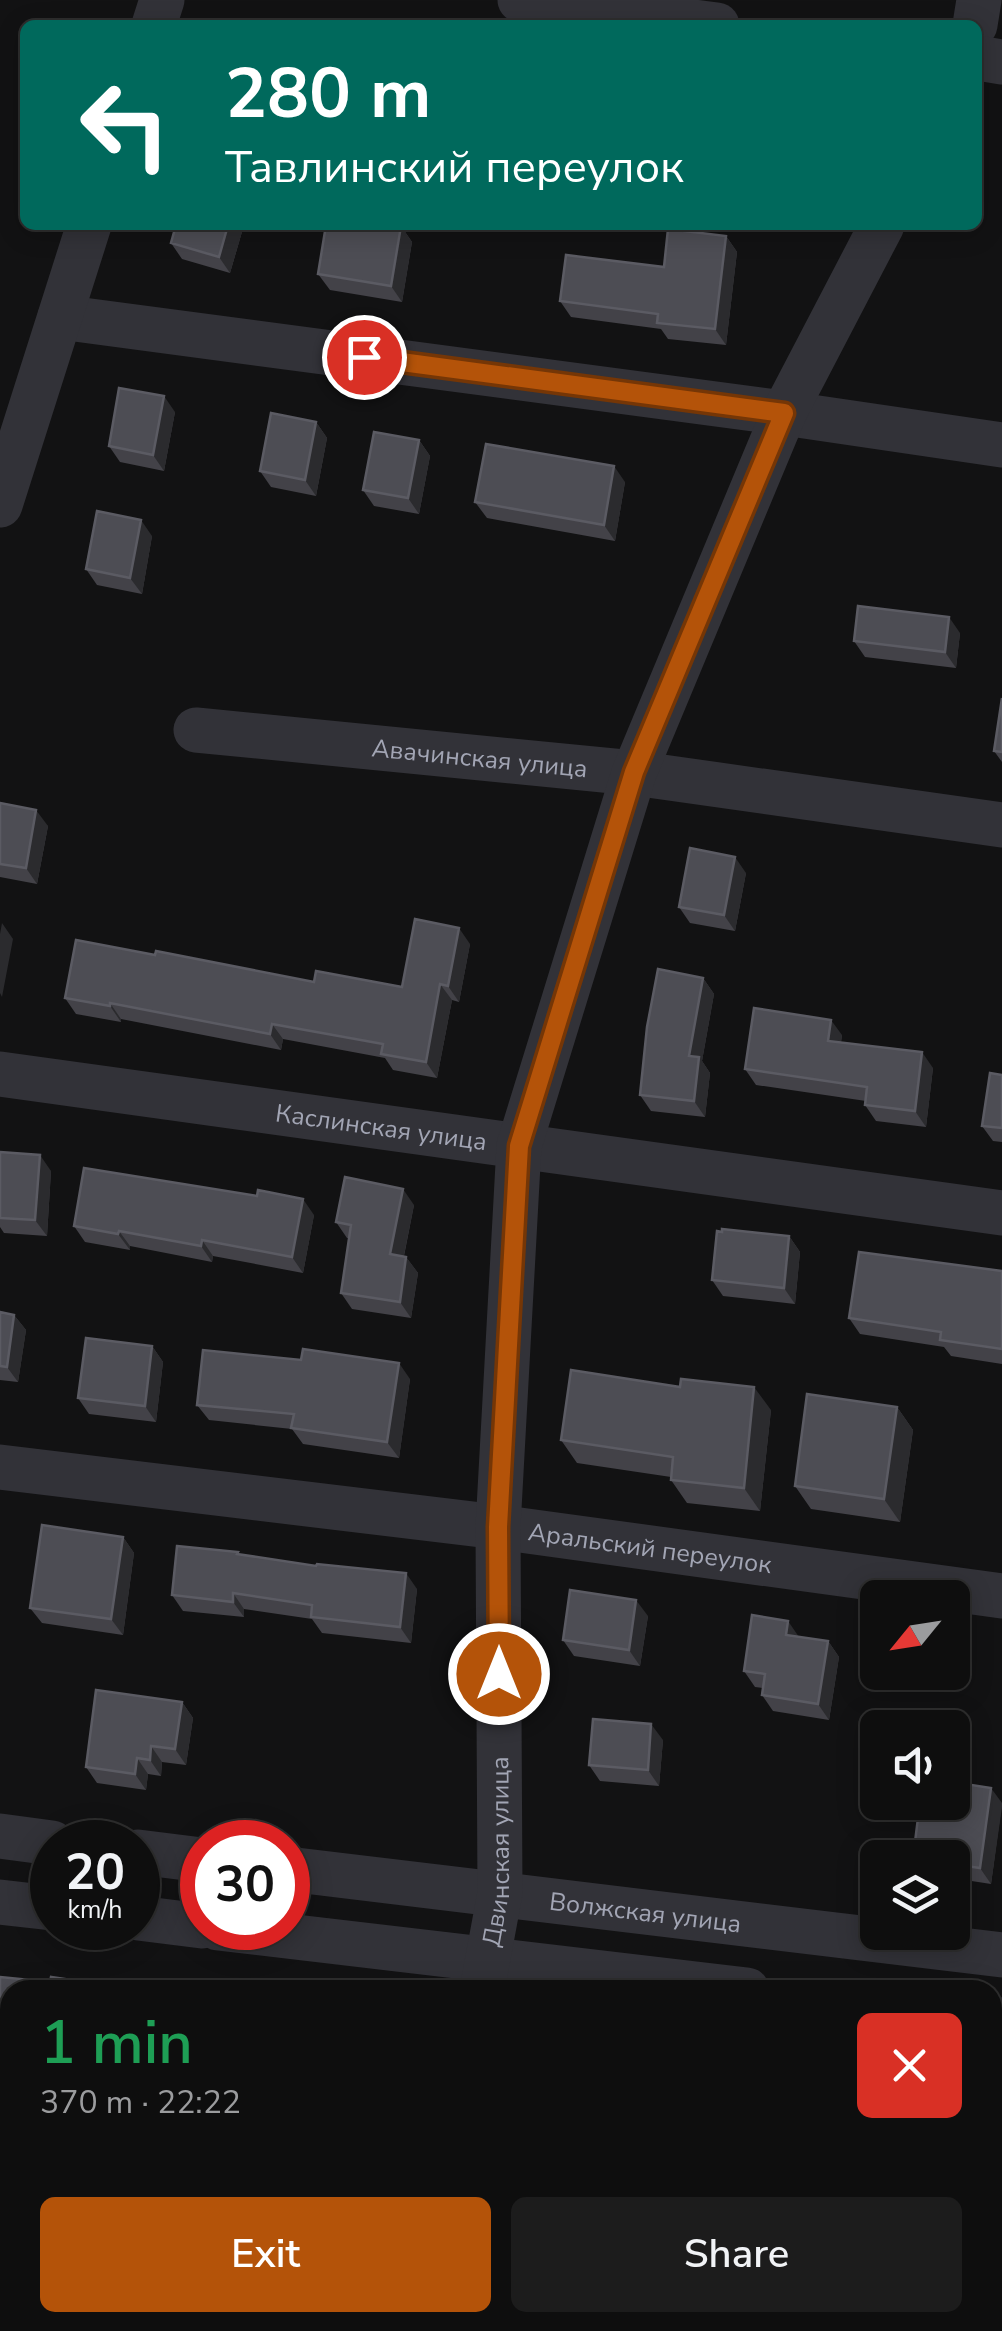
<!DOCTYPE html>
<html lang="en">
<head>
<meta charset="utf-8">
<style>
  :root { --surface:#0e0e0e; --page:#1c1c1c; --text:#f1f3f6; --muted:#9b9c9e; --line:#2e2e2e; --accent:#b45309 }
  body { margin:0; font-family:"Nunito Sans",sans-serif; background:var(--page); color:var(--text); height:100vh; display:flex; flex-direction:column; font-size:38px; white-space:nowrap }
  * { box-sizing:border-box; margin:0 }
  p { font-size:32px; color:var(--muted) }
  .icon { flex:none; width:55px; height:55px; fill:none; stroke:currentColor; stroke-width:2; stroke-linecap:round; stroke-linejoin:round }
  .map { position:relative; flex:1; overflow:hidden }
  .drawer { position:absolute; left:0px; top:1980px; width:1002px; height:352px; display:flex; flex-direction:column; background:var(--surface); border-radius:30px 30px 0 0; box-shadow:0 5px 25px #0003,0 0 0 2px var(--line) }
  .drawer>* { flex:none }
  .banner { position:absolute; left:20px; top:20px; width:962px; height:210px; border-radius:15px; box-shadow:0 5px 25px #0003,0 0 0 2px var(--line); background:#00695c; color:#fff; overflow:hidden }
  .needle { width:65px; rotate:240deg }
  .buttons { position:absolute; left:860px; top:1580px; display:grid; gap:20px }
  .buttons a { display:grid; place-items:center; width:110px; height:110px; border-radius:15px; background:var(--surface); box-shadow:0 5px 25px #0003,0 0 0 2px var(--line); font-size:50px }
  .speed { position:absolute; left:30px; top:1820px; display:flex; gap:20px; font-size:50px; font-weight:700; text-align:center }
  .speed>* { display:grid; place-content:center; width:130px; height:130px; border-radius:50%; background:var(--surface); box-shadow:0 5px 25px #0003,0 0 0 2px var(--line); line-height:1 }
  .speed small { font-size:25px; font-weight:400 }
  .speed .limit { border:15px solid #d22; background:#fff; color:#111 }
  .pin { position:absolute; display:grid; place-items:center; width:85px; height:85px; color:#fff; margin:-42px; border:5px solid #fff; border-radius:50%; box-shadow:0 2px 10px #0007 }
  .me { position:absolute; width:110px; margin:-55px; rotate:0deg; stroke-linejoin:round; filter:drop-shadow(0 0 8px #0008) }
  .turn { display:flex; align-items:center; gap:35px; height:210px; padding:0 40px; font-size:45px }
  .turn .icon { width:130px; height:130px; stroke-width:2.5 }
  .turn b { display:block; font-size:70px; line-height:85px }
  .round { display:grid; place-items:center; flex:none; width:105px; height:105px; border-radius:15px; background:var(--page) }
  .head { display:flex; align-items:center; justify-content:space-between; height:170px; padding:0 40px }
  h1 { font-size:60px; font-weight:600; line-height:75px; color:#1e9e55 }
  .button { display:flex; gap:20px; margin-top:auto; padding:20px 40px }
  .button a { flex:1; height:115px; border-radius:15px; background:var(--accent); color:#fff; font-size:40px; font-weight:600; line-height:115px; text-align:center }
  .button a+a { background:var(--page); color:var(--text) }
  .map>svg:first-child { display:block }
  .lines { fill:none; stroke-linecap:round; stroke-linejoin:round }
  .minor { stroke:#323238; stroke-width:45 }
  .wall { fill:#434248 }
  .shaded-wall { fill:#2b2b2e }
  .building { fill:#4d4d54; stroke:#5b5b63; stroke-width:2.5 }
  .route-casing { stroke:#753606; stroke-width:25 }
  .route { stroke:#b45309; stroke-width:18 }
  .labels { text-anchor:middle; stroke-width:10; stroke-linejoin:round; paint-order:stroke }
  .street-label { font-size:25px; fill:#a2a5b4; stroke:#0d0d0e }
</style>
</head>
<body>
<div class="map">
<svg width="1002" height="2331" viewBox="0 0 1002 2331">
  <rect width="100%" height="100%" fill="#121213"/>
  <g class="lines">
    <g class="minor">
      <path d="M520,0L717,25"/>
      <path d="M154,25L162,0"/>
      <path d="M975,25L979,0"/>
      <path d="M978,58L1002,62"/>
      <path d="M60,317L784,413L1002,445"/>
      <path d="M0,505L89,225"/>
      <path id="s1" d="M196,730L634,773L1002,825"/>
      <path id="s2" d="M0,1074L1002,1213"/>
      <path id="s3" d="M0,1467L498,1527L1002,1596"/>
      <path d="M0,1836L52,1843"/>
      <path d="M138,1852L202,1860"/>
      <path id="s4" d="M288,1869L1002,1955"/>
      <path d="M0,1902L52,1908"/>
      <path d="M138,1918L202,1926"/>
      <path d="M218,1928L747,1990"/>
      <path id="s5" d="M482,1990L500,1893L498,1527L519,1146L634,773L784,413L882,225"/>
      <path d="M992,2019L1002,2020"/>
      <path d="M0,2276L10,2277"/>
      <path d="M391,2322L459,2331"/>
    </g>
  </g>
  <path class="wall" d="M176,225H244L230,273L182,259L171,243Z
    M401,226L412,242L402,302L330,290L318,274Z
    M726,236L737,252L726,345L668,339L661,329L571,317L560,301L664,267Z
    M175,412L164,471L120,462L109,446Z
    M316,422L327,438L316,496L271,487L260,471Z
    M419,440L430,456L419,514L374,506L363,490Z
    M625,482L615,541L487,518L475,502Z
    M152,536L142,594L97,585L86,569Z
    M960,633L956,668L865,657L854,641Z
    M1002,698V762L994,751Z
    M0,803L48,826L37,884L0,877Z
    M746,873L735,931L690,923L679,907Z
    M470,944L459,1002L452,1000L437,1078L393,1070L385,1058L283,1039L281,1050L121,1019V1022L76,1014L65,998L155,955L314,982L402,987Z
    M703,978L714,994L702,1061L710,1073L705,1117L651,1111L640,1095Z
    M842,1035L841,1042L933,1068L926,1127L876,1121L865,1105L866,1101L756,1085L745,1069Z
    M1002,1075V1142L993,1141L982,1126Z
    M0,1152L51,1171L47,1236L4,1233L0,1227Z
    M414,1205L404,1256L406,1257L418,1273L411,1318L352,1309L341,1293L349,1238H347L336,1222Z
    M314,1215L303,1273L213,1256L212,1262L130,1246V1250L85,1242L74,1226Z
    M789,1236L800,1252L795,1304L723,1296L712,1280Z
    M1002,1271V1364L951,1356L944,1347L860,1334L849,1318Z
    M0,1312L14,1315L26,1330L18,1382L0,1380Z
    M152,1346L163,1362L156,1422L89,1414L78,1398Z
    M410,1379L399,1458L303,1444L292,1429L209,1420L197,1405Z
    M897,1407L913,1430L900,1522L811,1509L795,1486Z
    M771,1410L760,1511L687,1503L671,1480V1477L577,1463L561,1440Z
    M123,1537L134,1553L123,1635L42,1623L30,1608Z
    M239,1554L417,1589L411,1643L322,1633L312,1619L244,1609V1617L183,1611L172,1595Z
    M648,1616L640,1666L574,1656L563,1640Z
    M799,1637L828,1641L839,1657L829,1720L773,1711L762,1695L763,1688L755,1687L744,1671Z
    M182,1702L193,1718L186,1765L162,1762L161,1776L148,1774L146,1790L97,1783L86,1767Z
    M663,1740L659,1786L600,1781L589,1765Z
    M1002,1803L991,1884L952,1878V1858Z
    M0,1977L138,1990H10V2048L0,2047Z
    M992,2105L1002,2107V2181L992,2179Z
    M890,2322H981L979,2331H941Z"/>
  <path class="shaded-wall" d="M228,225H244L230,273L219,257Z
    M401,226L412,242L402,302L391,286Z
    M726,236L737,252L726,345L715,329Z
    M164,396L175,412L164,471L153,455Z
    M316,422L327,438L316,496L305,480Z
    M419,440L430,456L419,514L408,498Z
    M614,466L625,482L615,541L604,525Z
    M141,520L152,536L142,594L130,578Z
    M949,617L960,633L956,668L945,652Z
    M36,810L48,826L37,884L26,868Z
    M735,857L746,873L735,931L724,915Z
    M2,923L13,939L2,997L0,993V934Z
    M459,928L470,944L459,1002L448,986Z
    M703,978L714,994L702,1061L710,1073L705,1117L694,1101L689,1056Z
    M440,984L452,1000L437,1078L426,1062Z
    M110,1003L121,1019V1022L110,1006Z
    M831,1020L842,1035L839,1057L828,1041Z
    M272,1024L283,1039L281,1050L270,1034Z
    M922,1052L933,1068L926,1127L915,1111Z
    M40,1155L51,1171L47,1236L35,1220Z
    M403,1189L414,1205L401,1270L390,1254Z
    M303,1199L314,1215L303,1273L292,1257Z
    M119,1231L130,1246V1250L118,1234Z
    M789,1236L800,1252L795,1304L784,1288Z
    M202,1240L213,1256L212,1262L201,1246Z
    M406,1257L418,1273L411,1318L400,1302Z
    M14,1315L26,1330L18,1382L7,1367Z
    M152,1346L163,1362L156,1422L145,1406Z
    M399,1363L410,1379L399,1458L387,1442Z
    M754,1387L771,1410L760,1511L744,1488Z
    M897,1407L913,1430L900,1522L884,1499Z
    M123,1537L134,1553L123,1635L111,1619Z
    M406,1573L417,1589L411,1643L400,1627Z
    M233,1593L244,1609V1617L233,1602Z
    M636,1600L648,1616L640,1666L629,1650Z
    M788,1621L799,1637L786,1635Z
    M828,1641L839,1657L829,1720L818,1704Z
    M182,1702L193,1718L186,1765L175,1749Z
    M651,1724L663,1740L659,1786L648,1770Z
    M151,1746L162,1762L161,1776L150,1760Z
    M137,1758L148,1774L146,1790L135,1774Z
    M991,1788L1002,1803V1807L991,1884L980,1868Z
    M968,2322H981L979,2331H974Z"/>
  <path class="building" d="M176,225H228L219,257L171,243Z
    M326,225L401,226L391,286L318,274Z
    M668,229L726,236L715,329L657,323L658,314L560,301L566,255L664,267Z
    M119,388L164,396L153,455L109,446Z
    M271,413L316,422L305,480L260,471Z
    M374,432L419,440L408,498L363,490Z
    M486,444L614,466L604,525L475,502Z
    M97,511L141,520L130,578L86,569Z
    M858,606L949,617L945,652L854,641Z
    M1002,698V752L994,751Z
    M0,803L36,810L26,868L0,864Z
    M690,848L735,857L724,915L679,907Z
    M415,919L459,928L448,986L440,984L426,1062L381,1054L383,1044L272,1024L270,1034L110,1003V1006L65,998L76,940L155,955L156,951L314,982L316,971L402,987Z
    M658,969L703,978L689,1056L699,1057L694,1101L640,1095L647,1027Z
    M754,1008L831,1020L828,1041L922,1052L915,1111L865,1105L867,1087L745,1069Z
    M990,1073L1002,1075V1128L982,1126Z
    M0,1152L40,1155L35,1220L0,1218Z
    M84,1168L257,1196L258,1190L303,1199L292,1257L202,1240L201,1246L119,1231L118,1234L74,1226Z
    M345,1177L403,1189L390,1254L406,1257L400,1302L341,1293L351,1225L336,1222Z
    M722,1229L789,1236L784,1288L712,1280L717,1231L722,1232Z
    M859,1252L1002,1271V1349L940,1340L941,1332L849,1318Z
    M0,1312L14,1315L7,1367L0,1366Z
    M86,1338L152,1346L145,1406L78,1398Z
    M303,1349L399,1363L387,1442L291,1428L294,1414L197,1405L203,1350L301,1360Z
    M571,1370L680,1387L681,1379L754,1387L744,1488L671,1480L673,1457L561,1440Z
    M807,1394L897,1407L884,1499L795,1486Z
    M42,1525L123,1537L111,1619L30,1608Z
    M177,1546L238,1552L237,1554L316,1566L317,1564L406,1573L400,1627L311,1617L312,1605L233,1593V1602L172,1595Z
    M570,1590L636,1600L629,1650L563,1640Z
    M752,1615L788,1621L786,1635L828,1641L818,1704L762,1695L765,1674L744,1671Z
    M96,1690L182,1702L175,1749L151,1746L150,1760L137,1758L135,1774L86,1767Z
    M593,1719L651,1724L648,1770L589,1765Z
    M952,1782L991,1788L980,1868L952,1864V1858H913L920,1802H952Z
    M0,1977L50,1982L51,1977L138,1990H10V2033L0,2032Z
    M992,2105L1002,2107V2167L992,2165Z"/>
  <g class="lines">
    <defs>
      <path id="route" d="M364,357L784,413L634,772L519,1146L498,1527L499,1674"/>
    </defs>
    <use href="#route" class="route-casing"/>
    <use href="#route" class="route"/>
  </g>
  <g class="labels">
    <g class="street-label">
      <text dy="9" stroke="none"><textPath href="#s1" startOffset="285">Авачинская улица</textPath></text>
      <text dy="9" stroke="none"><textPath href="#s2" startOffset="385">Каслинская улица</textPath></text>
      <text dy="9" stroke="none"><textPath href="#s3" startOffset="655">Аральский переулок</textPath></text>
      <text dy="9" stroke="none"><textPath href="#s5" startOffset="140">Двинская улица</textPath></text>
      <text dy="9" stroke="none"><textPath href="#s4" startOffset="360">Волжская улица</textPath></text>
    </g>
  </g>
</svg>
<div class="buttons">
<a><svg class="needle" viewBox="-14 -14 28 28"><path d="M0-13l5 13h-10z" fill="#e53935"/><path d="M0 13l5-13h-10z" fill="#9b9c9e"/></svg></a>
<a><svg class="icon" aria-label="sound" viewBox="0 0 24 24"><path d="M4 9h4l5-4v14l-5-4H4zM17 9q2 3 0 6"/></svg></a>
<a><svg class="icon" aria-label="layers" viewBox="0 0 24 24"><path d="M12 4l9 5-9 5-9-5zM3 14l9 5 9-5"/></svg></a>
</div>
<div class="speed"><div>20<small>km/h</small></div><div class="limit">30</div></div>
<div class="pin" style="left:364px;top:357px;background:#d93025"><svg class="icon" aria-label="arrive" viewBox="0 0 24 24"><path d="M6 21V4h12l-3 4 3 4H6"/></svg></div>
<svg class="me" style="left:499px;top:1674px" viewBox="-20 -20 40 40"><circle r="17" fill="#b45309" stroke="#fff" stroke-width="3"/><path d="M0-11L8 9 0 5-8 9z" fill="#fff"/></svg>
<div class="banner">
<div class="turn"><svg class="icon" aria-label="left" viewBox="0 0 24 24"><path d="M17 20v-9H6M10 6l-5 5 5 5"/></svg><div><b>280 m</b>Тавлинский переулок</div></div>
</div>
<section class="drawer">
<div class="head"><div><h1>1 min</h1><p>370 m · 22:22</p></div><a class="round" style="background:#d93025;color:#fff"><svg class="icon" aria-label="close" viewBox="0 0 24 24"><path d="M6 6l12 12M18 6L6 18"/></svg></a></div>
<div class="button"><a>Exit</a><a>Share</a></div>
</section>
</div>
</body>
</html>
